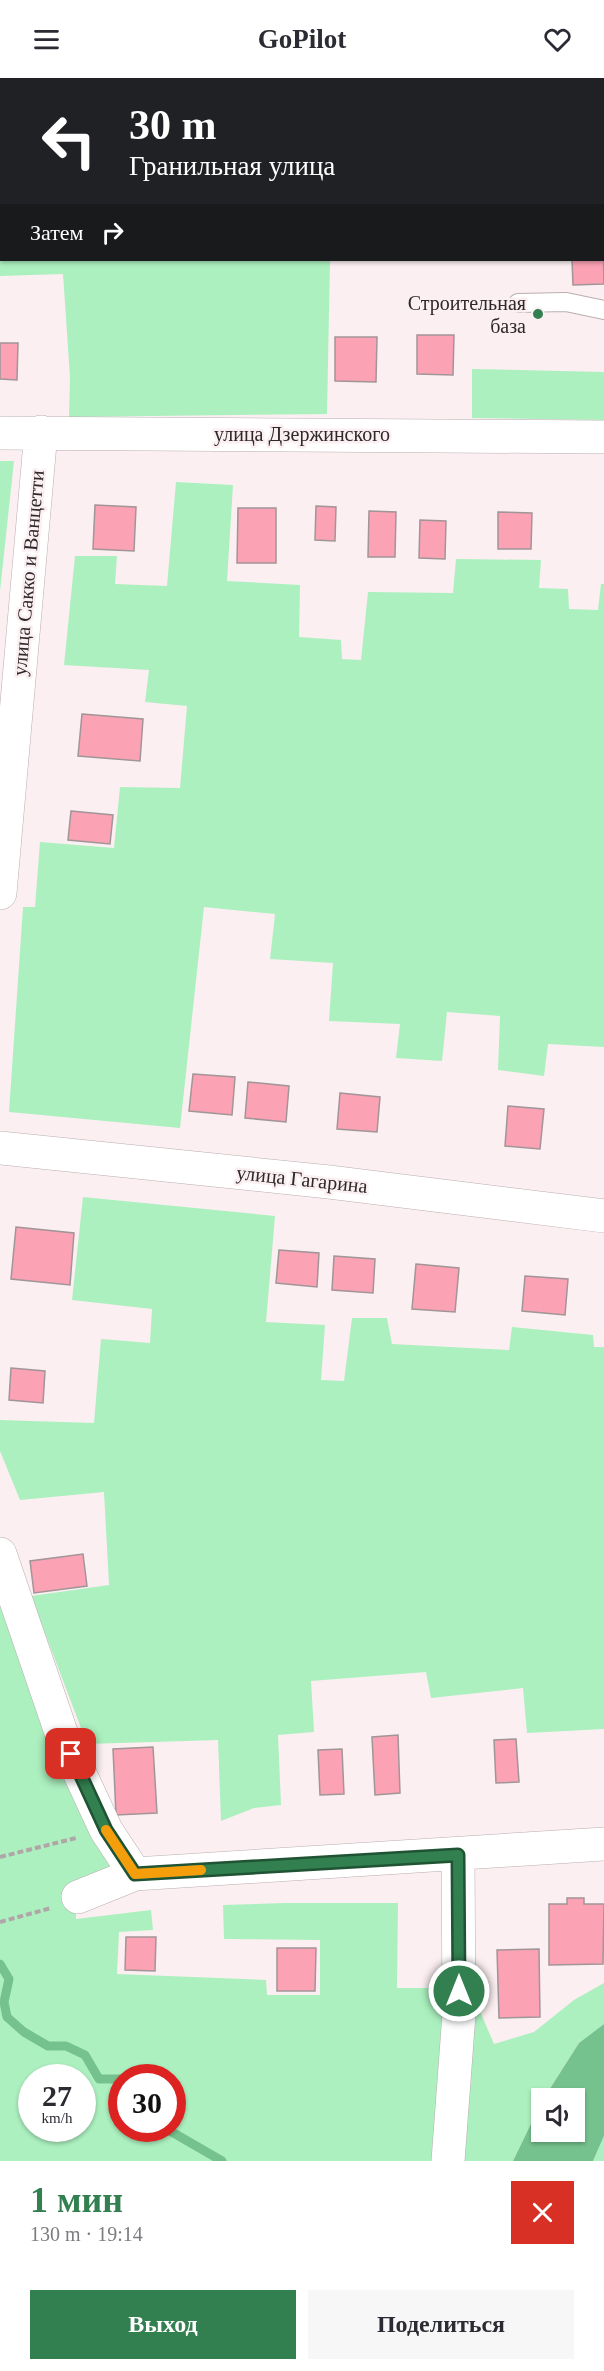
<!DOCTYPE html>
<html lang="ru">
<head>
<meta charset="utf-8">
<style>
  :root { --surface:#fff; --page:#f7f7f7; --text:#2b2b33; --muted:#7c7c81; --accent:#327f4f }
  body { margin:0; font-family:"Times New Roman",serif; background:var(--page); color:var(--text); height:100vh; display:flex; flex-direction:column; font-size:22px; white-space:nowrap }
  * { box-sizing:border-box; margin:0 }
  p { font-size:20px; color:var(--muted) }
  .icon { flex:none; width:33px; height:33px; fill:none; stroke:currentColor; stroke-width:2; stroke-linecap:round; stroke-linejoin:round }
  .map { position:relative; height:2083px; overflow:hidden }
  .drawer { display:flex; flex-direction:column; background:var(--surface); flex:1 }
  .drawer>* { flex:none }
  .guide { position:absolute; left:0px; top:0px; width:604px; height:183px; box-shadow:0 2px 4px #0004; background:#202124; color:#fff; overflow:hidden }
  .tools { position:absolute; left:531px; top:2010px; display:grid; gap:12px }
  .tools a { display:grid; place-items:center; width:54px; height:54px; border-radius:0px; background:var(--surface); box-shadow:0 2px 4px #0004; font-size:30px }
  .speed { position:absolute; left:18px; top:1986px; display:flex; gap:12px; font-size:30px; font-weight:700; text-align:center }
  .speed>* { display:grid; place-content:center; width:78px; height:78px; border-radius:50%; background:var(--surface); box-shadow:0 2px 4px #0004; line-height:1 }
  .speed small { font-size:15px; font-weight:400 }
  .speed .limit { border:9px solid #d22; background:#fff; color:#111 }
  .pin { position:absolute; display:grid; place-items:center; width:51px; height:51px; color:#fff; margin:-26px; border-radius:12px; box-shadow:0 3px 9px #0006 }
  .me { position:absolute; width:66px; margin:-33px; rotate:0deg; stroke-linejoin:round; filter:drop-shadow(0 0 4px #0008) }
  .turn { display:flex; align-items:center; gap:21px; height:126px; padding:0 30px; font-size:27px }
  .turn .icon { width:78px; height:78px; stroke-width:2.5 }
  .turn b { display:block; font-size:42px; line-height:51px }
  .then { display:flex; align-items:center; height:57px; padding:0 30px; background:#0003; gap:12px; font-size:22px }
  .round { display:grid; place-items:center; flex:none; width:63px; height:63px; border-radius:0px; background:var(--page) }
  .head { display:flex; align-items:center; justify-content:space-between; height:102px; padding:0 30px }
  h1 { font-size:36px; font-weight:700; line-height:45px; color:var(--accent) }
  .cta { display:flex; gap:12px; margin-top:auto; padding:12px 30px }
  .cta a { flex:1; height:69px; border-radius:0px; background:var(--accent); color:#fff; font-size:24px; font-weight:700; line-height:69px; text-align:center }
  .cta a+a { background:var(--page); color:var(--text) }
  header { display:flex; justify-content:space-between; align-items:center; height:78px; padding:0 30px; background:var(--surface); font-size:27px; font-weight:700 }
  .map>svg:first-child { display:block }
  .green { fill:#acf0bf; fill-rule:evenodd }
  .water { fill:#76c28e }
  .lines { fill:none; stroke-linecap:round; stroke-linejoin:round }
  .stream { stroke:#76c28e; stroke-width:9 }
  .building { fill:#fba2b5; stroke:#a19597; stroke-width:1.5 }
  .lane-casing { stroke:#baaeb0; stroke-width:20 }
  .street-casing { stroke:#baaeb0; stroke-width:34 }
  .secondary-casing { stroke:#baaeb0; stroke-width:34 }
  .path { stroke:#b0a6a8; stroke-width:4; stroke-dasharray:6 3; stroke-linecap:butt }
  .lane { stroke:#fff; stroke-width:18 }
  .street { stroke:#fff; stroke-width:33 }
  .secondary { stroke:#fff; stroke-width:33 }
  .route-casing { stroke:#205333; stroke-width:15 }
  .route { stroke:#327f4f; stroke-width:10 }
  .slow { stroke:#f59e0b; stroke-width:10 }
  .poi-dot { fill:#327f4f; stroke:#fbeff1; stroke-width:2 }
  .labels { text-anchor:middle; stroke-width:5; stroke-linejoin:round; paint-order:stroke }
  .poi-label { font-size:20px; fill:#2d2829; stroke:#fbeff1; text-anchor:end }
  .street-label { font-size:20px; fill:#2d2829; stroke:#fbeff1 }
</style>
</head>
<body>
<header><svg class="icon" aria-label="menu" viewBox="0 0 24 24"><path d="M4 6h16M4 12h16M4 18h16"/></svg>GoPilot<svg class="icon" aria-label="heart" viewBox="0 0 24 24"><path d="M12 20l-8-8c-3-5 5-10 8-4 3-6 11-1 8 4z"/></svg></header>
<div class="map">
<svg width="604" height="2083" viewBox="0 0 604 2083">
  <rect width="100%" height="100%" fill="#fbeff1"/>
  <path class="green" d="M232,0H577L579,1L232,2Z
    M0,141L2,182H330L327,336L69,339L70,299L63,196L0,198Z
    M472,291L604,294V342L472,340Z
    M0,383H14L0,513Z
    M176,404L233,407L227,503L300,507L299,559L341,562L342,581L361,582L368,514L453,515L456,481L541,482L539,510L568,511L569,531L598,532L601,506H604V969L548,966L544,998L498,992L500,938L447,934L442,983L396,980L400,946L329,943L333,885L270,881L275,836L204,829L180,1050L9,1034L23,829H35L40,764L114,770L120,709L180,710L187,628L145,624L149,592L64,587L75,478H117L115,506L167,508Z
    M83,1119L275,1138L266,1244L325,1247L321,1302L344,1303L352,1240H387L392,1266L509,1272L512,1249L593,1257L594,1269H604V1651L527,1655L523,1610L431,1620L426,1594L311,1603L314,1654L278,1657L281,1727L254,1730L221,1743L218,1662L87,1666L31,1518L109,1507L104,1414L20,1422L0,1373V1342L94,1345L101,1261L150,1265L152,1231L72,1222Z
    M0,1520L56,1685L111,1791L76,1806V1841L151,1832L153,1852L119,1854L117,1896L266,1902L267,1917H320V1862L224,1861L223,1827L286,1825H398L397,1910H448L435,2083H0ZM32,2000H82V2050H32ZM122,2000H172V2050H122Z
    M604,1905V1946L579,1965L544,2020H542L541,2025L513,2083H455L474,1919L494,1966L534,1954L574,1922Z
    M604,2058V2083H593Z"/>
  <path class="water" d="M604,1946V2058L593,2083H513L541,2025L542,2054H574V2020H544L579,1965Z"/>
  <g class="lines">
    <path class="stream" d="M0,1886L9,1901L4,1924L7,1939L24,1954L48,1968H66L85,1977L99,2001H122
      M165,2050L222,2083"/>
  </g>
  <path class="building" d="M603,167L604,206L573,207L572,182H603Z
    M417,257H454L453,297L417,296Z
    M335,259H377L376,304L335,303Z
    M0,265H18L17,302L0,301Z
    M95,427L136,429L134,473L93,471Z
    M316,428L336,429L335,463L315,462Z
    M238,430H276V485H237Z
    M369,433L396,434L395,479H368Z
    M498,434L532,435L531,471H498Z
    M420,442L446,443L445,481L419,480Z
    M82,636L143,641L140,683L78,678Z
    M71,733L113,737L110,766L68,762Z
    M193,996L235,999L232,1037L189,1033Z
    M248,1004L289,1008L286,1044L245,1040Z
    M340,1015L380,1019L377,1054L337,1051Z
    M508,1028L544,1031L540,1071L505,1068Z
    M16,1149L74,1155L70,1207L11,1201Z
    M279,1172L319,1175L317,1209L276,1205Z
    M334,1178L375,1181L373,1215L332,1212Z
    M416,1186L459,1190L455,1234L412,1231Z
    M525,1198L568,1201L565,1237L522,1233Z
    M11,1290L45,1293L43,1325L9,1322Z
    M83,1476L87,1508L34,1515L30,1483Z
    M398,1657L400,1715L375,1717L372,1659Z
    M516,1661L519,1704L496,1705L494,1662Z
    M153,1669L157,1735L116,1737L113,1671Z
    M342,1671L344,1716L320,1717L318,1672Z
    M567,1820H584V1826H604L603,1886L549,1887V1826H567Z
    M126,1859H156L155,1893L125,1892Z
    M277,1870H316L315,1913H277Z
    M539,1871L540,1939L499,1940L497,1872Z"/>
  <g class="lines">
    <defs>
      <path id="lane" d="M100,2L106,0
        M0,34L2,33
        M518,225L566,224L604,232"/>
      <path id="street" d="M0,355L604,359
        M0,815L41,354
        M0,1476L62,1657L106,1752L135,1796
        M78,1819L135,1796L604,1766
        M448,2083L459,1936L458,1777"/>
      <path id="secondary" d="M0,1070L329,1104L604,1138"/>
    </defs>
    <use href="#lane" class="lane-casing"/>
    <use href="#street" class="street-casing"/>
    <use href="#secondary" class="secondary-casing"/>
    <path class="path" d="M0,1779L76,1760
      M0,1844L51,1830"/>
    <use href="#lane" class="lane"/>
    <use href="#street" class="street"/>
    <use href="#secondary" class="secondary"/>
  </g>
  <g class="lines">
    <defs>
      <path id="route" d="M71,1676L106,1752L135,1796L458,1777L459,1913"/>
    </defs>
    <use href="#route" class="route-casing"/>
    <use href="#route" class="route"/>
    <path class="slow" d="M106,1752L135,1796L201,1792"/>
  </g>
  <circle class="poi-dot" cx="538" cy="236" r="6"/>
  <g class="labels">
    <g class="poi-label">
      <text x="526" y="232">Строительная<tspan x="526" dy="23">база</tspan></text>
    </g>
    <g class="street-label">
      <text x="302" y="363">улица Дзержинского</text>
      <text transform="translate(28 495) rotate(-85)" y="7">улица Сакко и Ванцетти</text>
      <text transform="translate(302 1101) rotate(6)" y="7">улица Гагарина</text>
    </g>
  </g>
</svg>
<div class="tools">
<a><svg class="icon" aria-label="sound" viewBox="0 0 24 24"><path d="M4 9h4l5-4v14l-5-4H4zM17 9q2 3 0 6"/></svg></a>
</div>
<div class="speed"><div>27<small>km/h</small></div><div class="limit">30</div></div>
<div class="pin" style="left:71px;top:1676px;background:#d93025"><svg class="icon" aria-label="arrive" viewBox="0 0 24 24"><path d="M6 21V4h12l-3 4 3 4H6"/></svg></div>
<svg class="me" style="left:459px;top:1913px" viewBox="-20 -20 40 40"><circle r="17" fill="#327f4f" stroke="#fff" stroke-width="3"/><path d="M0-11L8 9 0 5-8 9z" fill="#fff"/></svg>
<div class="guide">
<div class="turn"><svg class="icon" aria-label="left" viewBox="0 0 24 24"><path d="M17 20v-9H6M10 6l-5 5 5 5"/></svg><div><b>30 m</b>Гранильная улица</div></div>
<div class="then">Затем<svg class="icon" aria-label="right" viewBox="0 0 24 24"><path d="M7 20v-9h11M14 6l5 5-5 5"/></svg></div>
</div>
</div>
<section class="drawer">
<div class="head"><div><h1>1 мин</h1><p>130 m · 19:14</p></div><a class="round" style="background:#d93025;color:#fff"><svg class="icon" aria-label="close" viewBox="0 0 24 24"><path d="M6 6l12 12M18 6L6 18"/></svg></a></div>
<div class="cta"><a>Выход</a><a>Поделиться</a></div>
</section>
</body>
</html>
